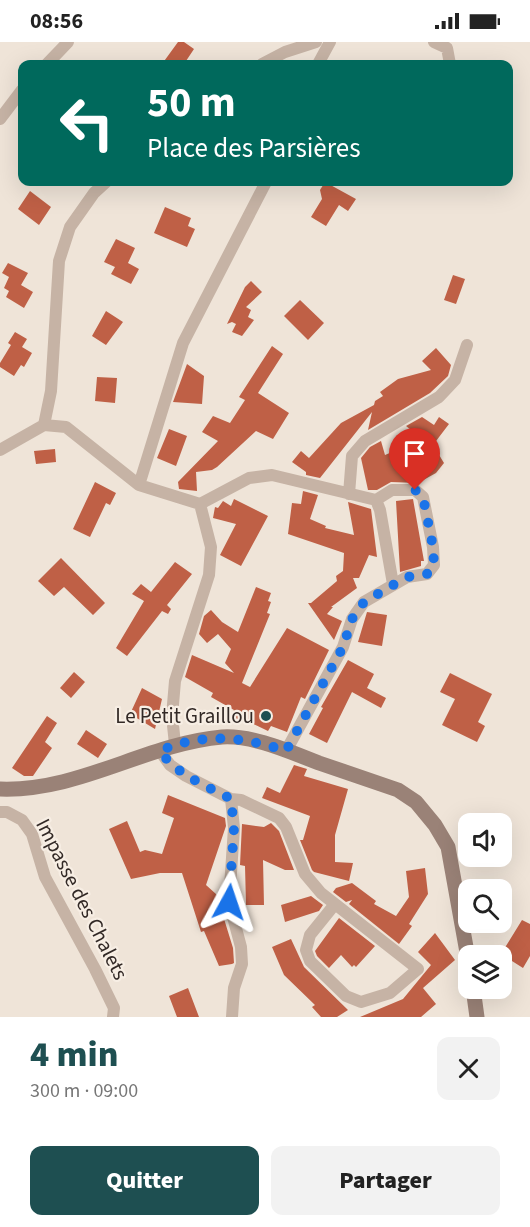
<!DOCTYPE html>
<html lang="fr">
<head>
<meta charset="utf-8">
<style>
  :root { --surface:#fff; --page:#f2f2f2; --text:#222; --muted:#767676; --accent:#1e4f51 }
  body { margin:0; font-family:"Source Sans 3",sans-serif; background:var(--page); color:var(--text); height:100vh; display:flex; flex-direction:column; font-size:22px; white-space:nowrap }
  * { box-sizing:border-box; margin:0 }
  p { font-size:20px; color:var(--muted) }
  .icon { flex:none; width:33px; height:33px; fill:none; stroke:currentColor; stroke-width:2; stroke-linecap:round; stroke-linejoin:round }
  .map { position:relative; height:975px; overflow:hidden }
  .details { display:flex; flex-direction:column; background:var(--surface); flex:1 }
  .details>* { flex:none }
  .hud { position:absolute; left:18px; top:18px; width:495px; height:126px; border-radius:12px; box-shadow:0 6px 24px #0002; background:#00695c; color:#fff; overflow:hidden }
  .fabs { position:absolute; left:458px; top:771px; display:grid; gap:12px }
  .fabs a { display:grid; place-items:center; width:54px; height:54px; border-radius:12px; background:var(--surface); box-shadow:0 6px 24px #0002; font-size:30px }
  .pin { position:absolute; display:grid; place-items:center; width:51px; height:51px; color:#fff; margin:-62px -26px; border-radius:50% 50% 50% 0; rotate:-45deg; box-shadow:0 0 6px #0007 }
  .pin .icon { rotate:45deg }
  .me { position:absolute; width:66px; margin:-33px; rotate:5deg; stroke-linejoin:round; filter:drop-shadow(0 0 4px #0008) }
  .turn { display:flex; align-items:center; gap:21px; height:126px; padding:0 30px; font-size:27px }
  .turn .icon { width:78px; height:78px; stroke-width:2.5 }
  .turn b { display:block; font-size:42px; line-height:51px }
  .round { display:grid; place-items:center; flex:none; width:63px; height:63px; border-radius:12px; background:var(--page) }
  .summary { display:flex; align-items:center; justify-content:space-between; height:102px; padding:0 30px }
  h1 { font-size:36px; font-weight:800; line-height:45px; color:var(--accent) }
  .primary-button { display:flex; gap:12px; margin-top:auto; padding:12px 30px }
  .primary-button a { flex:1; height:69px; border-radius:12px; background:var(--accent); color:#fff; font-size:24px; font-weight:800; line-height:69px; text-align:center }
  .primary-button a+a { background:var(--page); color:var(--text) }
  .status { display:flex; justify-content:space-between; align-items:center; height:42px; padding:0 30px; background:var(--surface); direction:ltr }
  .status svg { height:16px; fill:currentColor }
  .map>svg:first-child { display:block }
  .building { fill:#bf6046 }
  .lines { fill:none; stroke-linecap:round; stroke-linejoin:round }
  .street { stroke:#c6b3a5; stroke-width:12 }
  .secondary { stroke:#9a8277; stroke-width:15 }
  .route { stroke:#1a73e8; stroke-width:10; stroke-dasharray:0 18 }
  .poi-dot { fill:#1e4f51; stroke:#f7eee4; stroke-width:2 }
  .labels { text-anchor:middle; stroke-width:4.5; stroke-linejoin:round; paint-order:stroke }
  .poi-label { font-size:21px; fill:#322926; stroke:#f7eee4; text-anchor:end }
  .street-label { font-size:21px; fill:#322926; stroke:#f7eee4 }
</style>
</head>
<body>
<div class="status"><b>08:56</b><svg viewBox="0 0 49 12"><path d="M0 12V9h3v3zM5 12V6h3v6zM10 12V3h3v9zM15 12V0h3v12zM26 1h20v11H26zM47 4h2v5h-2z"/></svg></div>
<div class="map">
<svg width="530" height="975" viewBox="0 0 530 975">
  <rect width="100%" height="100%" fill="#efe4d8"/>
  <path class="building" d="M178,0H184L194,7L184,22H162Z
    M325,140L356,157L348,169L339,163L326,184L311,175L322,157L320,148Z
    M30,149L51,165L39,183L18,167Z
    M165,165L191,176L188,184L195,187L187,205L154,191Z
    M116,197L135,206L128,221L139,227L131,242L111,232L115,225L104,220Z
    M8,221L28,231L21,243L33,250L24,266L6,255L9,249L4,246L9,235L2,231Z
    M453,233L465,237L456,262L444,258Z
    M251,239L262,250L246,265L251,268L248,275L254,278L242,294L232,290L236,282L232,280L227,282L245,245Z
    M300,258L324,281L308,298L284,274Z
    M106,269L123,280L106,303L92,294Z
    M15,290L27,297L22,305L32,311L24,325L21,323L14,334L0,325V321L11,303L8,301Z
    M272,304L283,312L258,351L289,371L273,397L256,389L217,425L212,428L196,430L197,449L179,447L178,440L218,399L202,390L213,374L230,381L245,358L239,355Z
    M436,306L451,323L448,334L430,351L368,388L372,370L320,436L306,433V430L292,420L301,409L309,416L341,381L374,363L375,359L383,354L380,350L398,337L431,328L422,319Z
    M187,322L204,334L202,362L173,360Z
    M97,335L117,336L115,361L95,359Z
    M422,375L434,383L439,375L449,382L433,403L444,421L436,431L418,441L391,440L377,448H368L361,416L370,405L381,399L385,413L423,397L406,384Z
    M169,387L187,394L176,424L157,416Z
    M55,407L56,420L36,422L34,409Z
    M95,440L116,451L110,463L106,461L90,495L73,487Z
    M303,449L318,453L310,477L326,484L325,486L354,493L348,460L371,467L377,515L369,513L359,536H353L357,546L331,565H333L327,572L342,579L334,598L308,561H311L337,539L336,534L343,529L344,511L288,492L292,461L301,462Z
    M234,457L268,474L241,524L220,513L236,482L213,476L215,465L218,466L223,459L231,464Z
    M413,457L424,519H421V524L400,530L396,459Z
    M61,516L105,561L93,573L64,545L54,554L38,539Z
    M175,520L192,532L167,563L171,567L168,572L162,569L127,614L116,606L144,559L132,552L141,542L151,550Z
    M256,545L271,551L268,559L271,560L267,571L270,572L242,641L250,645L287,586L329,608L305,657L301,655L287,690L271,684L268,689L247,679L246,681L231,674L234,668L211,655L213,651L185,635L192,613L234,631L225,621L231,607L218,592L207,601L199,592L204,574L211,568L222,580L238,590Z
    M367,570L387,573L382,604L358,600Z
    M348,618L374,632L367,646L386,656L381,666L352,650L327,701L309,692L323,666L321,665Z
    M74,630L85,640L71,656L60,646Z
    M450,631L492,652L478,680L485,684L477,700L442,683L455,657L440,650Z
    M142,646L162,657L155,687L130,672Z
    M47,674L57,681L45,700L52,706L33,734H24L12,726Z
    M86,688L107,702L98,716L77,702Z
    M294,723L307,727L304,734L348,747L335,793V820L353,821L349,839L314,830L312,828L300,798H303L310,774L262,756L267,745L280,751Z
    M168,753L225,776L226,784L206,843L216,852L225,880L233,906L234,921L232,922L219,924L204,889L201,890L182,831H160L131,837L109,787L127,779L140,810L145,808L162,812L174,776L162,771Z
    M271,781L279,789L294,828H285L263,818L264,863H246L245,824L240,823L242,782L264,785Z
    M425,826L428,852L409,882L412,884L399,902L349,862L352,858L346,860L333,850L336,846L352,841L376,859L374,862L396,874L409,855L406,829Z
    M311,854L323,863L319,869L285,880L281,863Z
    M339,876L375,904L356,925L354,923L352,925L341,913L329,926L317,914L315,909Z
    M522,878L530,882V914L523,926L501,912Z
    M435,891L455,918L423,946L436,962L421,975H360L403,957L431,923L418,910Z
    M291,897L304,925L348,968L337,975H321L312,965L315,963L284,933L272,905Z
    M188,946L199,975H177L169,954Z"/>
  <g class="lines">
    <path class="street" d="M434,0L447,6L450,22
      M47,22L68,0
      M262,22L285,10L316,0
      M318,22L330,0
      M0,77L22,48
      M44,383L51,349L59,219L70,185L94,151L106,140
      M0,408L44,383L66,385L139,443L200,462
      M139,443L183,301L266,140
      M349,452L352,414L365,399L439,355L455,338L467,303
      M175,702L172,674L175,639L209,533L211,505L200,462L249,436L272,433L376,458L380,468L393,542
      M160,709L170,723L186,734L231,757L241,758L279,776L286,785L305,832L321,851L418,927L390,951L361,960L346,954L310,919L306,908L310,893L335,862
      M286,709L343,605L352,577L364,560L407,535L427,532L434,523L433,505L423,455L415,448H392L376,458
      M231,757L234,786L229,860L241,905L242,922L234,946L232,975
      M0,770H7L22,778L32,792L45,835L95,927L114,966L113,975"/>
    <path class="secondary" d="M0,747C79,750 145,702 222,695C254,693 290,710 319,721C345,730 371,739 398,748L416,760L435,783L448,805L468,916
      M473,946L477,975"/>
  </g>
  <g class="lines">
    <path class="route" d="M229,860L234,786L231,757C205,743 177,733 160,709C202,690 244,695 286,709L343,605L352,577L364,560L407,535L427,532L434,523L433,505L423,455L415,448"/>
  </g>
  <circle class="poi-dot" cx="266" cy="674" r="6"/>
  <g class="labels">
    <g class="poi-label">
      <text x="254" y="681">Le Petit Graillou</text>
    </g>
    <g class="street-label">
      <text transform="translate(82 857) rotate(63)" y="7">Impasse des Chalets</text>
    </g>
  </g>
</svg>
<div class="fabs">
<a><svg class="icon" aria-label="sound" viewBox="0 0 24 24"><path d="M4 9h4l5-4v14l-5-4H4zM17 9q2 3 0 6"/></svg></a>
<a><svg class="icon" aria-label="search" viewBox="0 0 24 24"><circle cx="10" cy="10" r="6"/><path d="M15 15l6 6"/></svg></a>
<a><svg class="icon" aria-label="layers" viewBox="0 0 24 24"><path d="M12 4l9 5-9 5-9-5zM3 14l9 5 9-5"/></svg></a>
</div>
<div class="pin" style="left:415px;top:448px;background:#d93025"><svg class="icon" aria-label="arrive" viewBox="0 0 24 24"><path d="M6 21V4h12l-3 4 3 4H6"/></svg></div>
<svg class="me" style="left:229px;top:860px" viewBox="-20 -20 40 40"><path d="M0-17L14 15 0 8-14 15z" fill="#1a73e8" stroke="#fff" stroke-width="4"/></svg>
<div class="hud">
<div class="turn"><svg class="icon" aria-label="left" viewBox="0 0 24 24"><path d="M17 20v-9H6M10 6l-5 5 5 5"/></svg><div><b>50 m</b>Place des Parsières</div></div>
</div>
</div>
<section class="details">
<div class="summary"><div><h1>4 min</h1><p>300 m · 09:00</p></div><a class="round"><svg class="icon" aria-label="close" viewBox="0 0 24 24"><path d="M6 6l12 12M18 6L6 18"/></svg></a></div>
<div class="primary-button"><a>Quitter</a><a>Partager</a></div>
</section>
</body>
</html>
